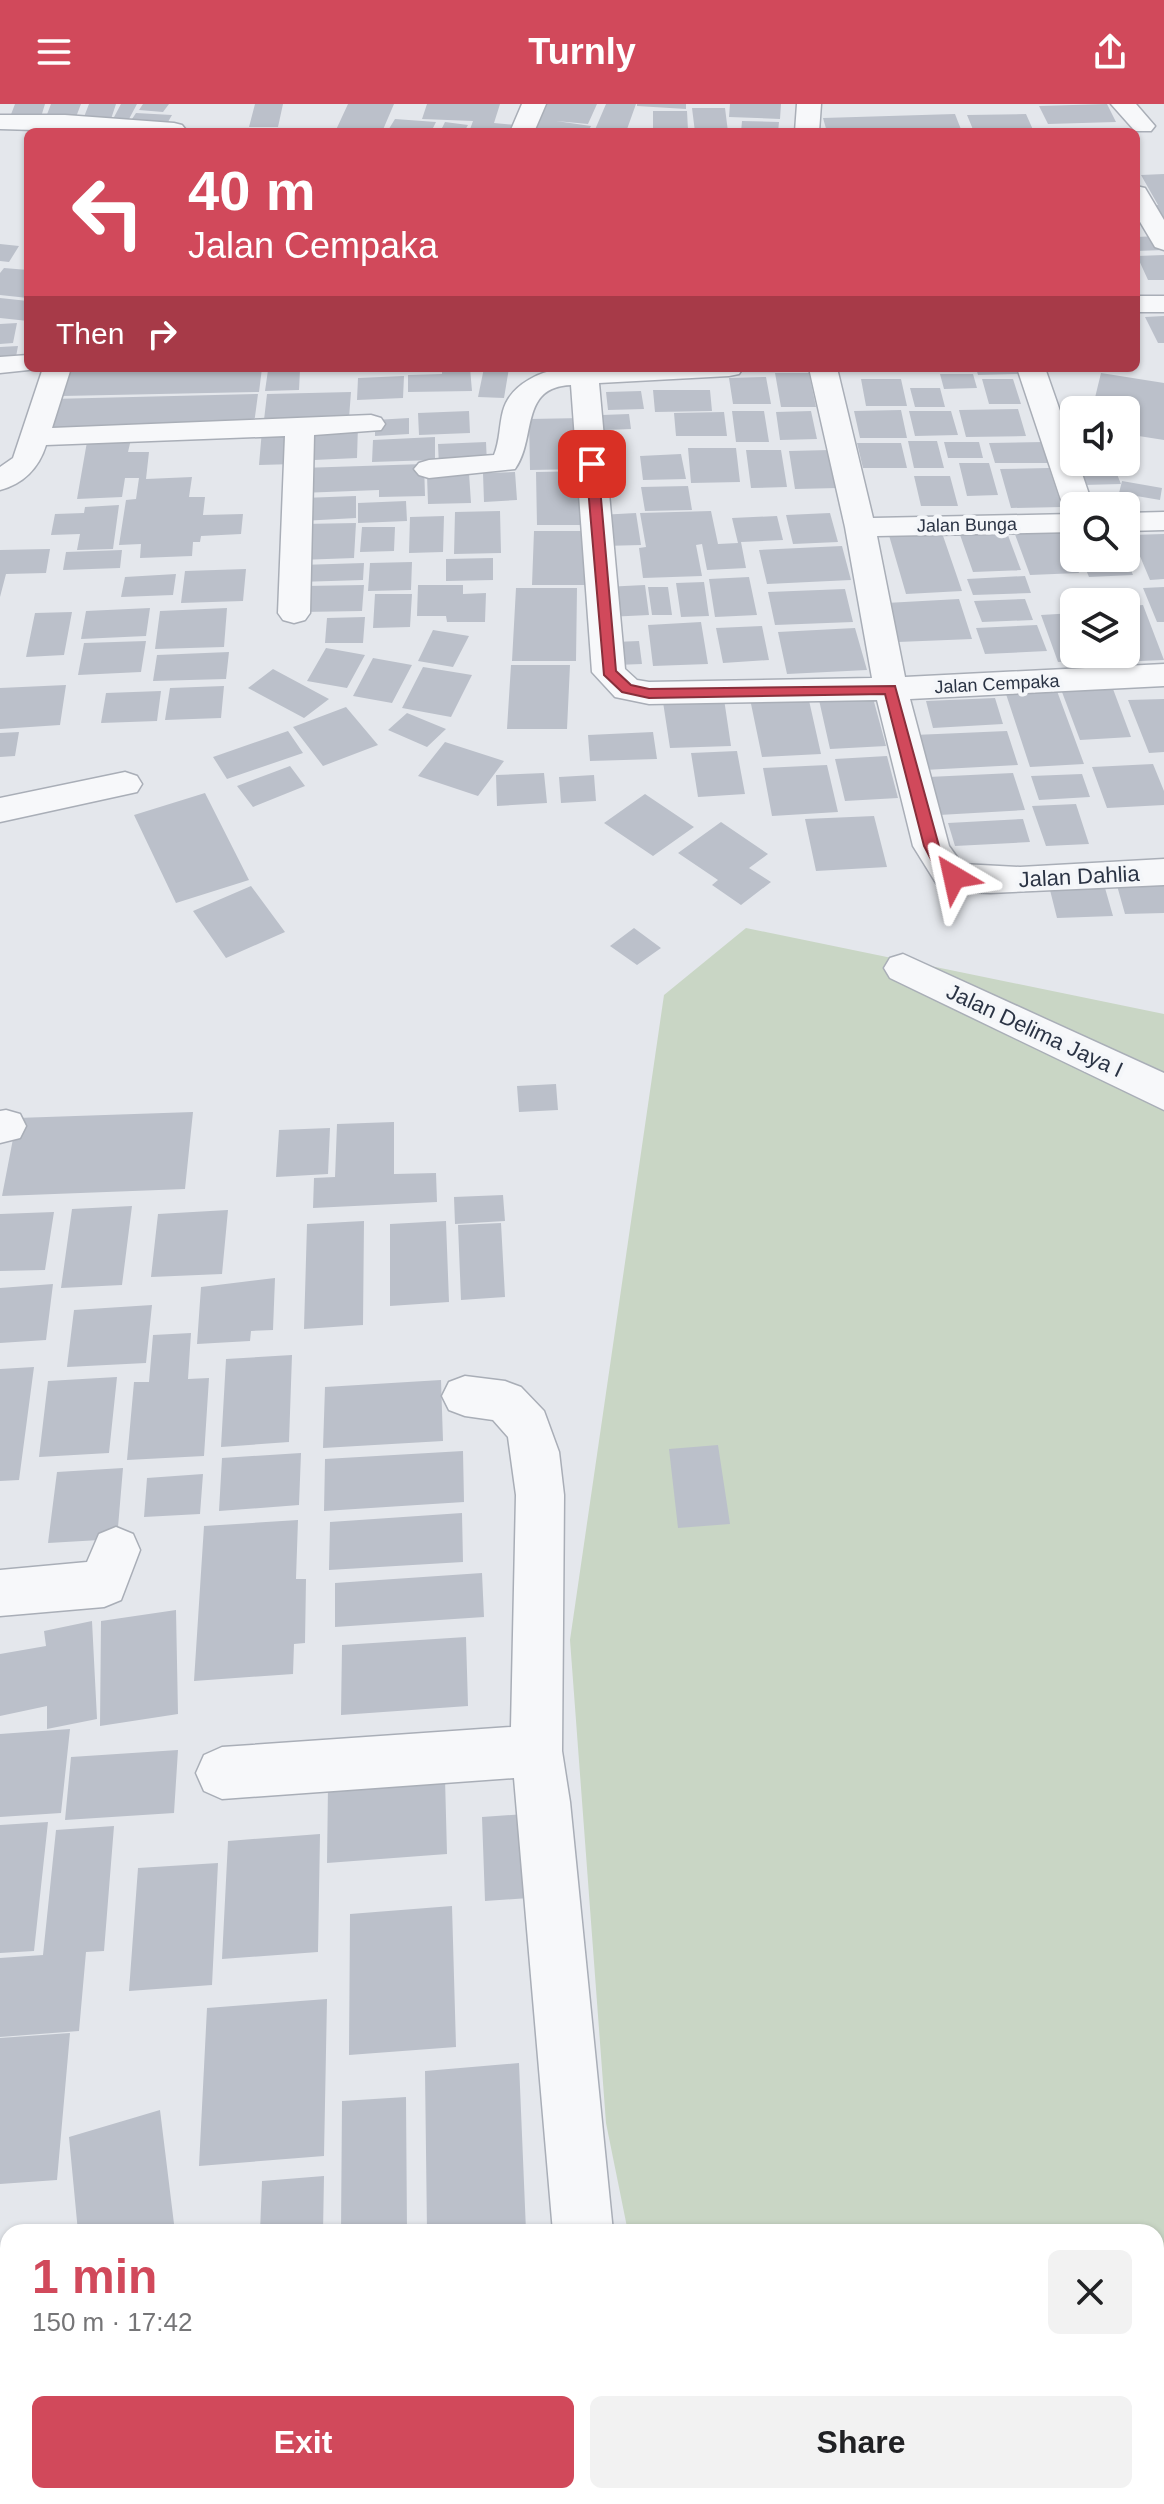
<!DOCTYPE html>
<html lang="en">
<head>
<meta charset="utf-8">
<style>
  :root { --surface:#fff; --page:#f2f2f2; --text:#202124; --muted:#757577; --accent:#d1495b }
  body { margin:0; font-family:Arial,sans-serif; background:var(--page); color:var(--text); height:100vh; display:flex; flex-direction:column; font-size:30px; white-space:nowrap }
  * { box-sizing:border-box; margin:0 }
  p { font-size:26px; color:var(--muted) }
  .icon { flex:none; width:44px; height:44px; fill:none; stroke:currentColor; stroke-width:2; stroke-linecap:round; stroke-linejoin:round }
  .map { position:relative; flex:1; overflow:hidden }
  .panel { position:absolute; left:0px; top:2120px; width:1164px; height:280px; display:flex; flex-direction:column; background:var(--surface); border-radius:24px 24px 0 0; box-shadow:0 2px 6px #0004 }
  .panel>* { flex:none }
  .hud { position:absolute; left:24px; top:24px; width:1116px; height:244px; border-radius:12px; box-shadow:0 2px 6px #0004; background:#d1495b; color:#fff; overflow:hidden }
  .controls { position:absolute; left:1060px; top:292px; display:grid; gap:16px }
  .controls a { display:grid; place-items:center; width:80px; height:80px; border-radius:12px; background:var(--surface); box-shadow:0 2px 6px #0004; font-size:40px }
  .pin { position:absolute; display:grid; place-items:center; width:68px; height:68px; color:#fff; margin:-34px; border-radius:16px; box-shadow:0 4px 12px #0006 }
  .me { position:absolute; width:88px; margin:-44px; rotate:324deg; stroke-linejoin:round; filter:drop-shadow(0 0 6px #0008) }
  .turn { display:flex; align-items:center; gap:28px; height:168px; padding:0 32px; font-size:36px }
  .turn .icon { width:104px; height:104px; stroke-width:2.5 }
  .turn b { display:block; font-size:56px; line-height:68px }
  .then { display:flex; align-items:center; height:76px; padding:0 32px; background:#0003; gap:16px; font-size:30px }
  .round { display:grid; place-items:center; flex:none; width:84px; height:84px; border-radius:12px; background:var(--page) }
  .overview { display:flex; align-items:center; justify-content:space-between; height:136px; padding:0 32px }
  h1 { font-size:48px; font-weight:600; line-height:60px; color:var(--accent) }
  .cta { display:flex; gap:16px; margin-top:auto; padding:16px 32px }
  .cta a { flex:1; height:92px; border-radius:12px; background:var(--accent); color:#fff; font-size:32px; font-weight:600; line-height:92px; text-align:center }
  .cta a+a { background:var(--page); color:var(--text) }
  header { display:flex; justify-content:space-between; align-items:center; height:104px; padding:0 32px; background:var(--accent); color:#fff; font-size:36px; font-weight:600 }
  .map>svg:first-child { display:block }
  .green { fill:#c9d6c5 }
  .building { fill:#bbc0ca }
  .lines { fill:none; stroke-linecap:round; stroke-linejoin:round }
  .minor-casing { stroke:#a9aeb7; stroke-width:3 }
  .minor { fill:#f7f8fa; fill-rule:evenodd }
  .route { fill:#d1495b; stroke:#882f3b; stroke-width:2 }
  .labels { text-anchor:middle; stroke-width:8; stroke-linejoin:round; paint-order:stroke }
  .far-street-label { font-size:18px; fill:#2b3445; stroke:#f4f6f9 }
  .street-label { font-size:22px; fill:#2b3445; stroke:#f4f6f9 }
</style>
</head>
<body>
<header><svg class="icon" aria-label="menu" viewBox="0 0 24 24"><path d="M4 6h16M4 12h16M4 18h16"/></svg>Turnly<svg class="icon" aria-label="share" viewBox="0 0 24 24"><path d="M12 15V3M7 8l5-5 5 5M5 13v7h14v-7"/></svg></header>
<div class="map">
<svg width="1164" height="2400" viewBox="0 0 1164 2400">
  <rect width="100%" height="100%" fill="#e4e7ec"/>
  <path class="green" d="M746,824L1164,910V2400H682L680,2392H1156V2128H628L606,2019L570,1536L664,891Z"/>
  <path class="building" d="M15,0H45L41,13H10Z
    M51,0H81L76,13H46Z
    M89,0H116L110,18H82Z
    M121,0H137L129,15H113Z
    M143,0H169L163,8L139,6Z
    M255,0H283L278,23H249Z
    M348,0H394L382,28H335Z
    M427,0H500L494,19L516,21L514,28H469L473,17L422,15Z
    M535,0H597L588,20L556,17L591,22L588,28H533Z
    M606,0H636L626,28H594Z
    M637,0H686V5L637,2Z
    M730,0H781L780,15L729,13Z
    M1107,0L1116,18L1048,20L1039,2Z
    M692,4H725L728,28H695Z
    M653,7H687L688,26H653Z
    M136,9L172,11L165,23L128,21Z
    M955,10L962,28H827L823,14Z
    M1026,10L1034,28H974L967,11Z
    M395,15L436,18L431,28H387Z
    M742,17L779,18L778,28H741Z
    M445,18L468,21L464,28H440Z
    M1164,70V121L1153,101H1158L1141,71Z
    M1158,132L1164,146L1136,147V133Z
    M0,140L19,142L9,158L0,157Z
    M1164,151V176H1148L1137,152Z
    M4,164L28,166V194L0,191V169Z
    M0,194L28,197V217L0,214Z
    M1164,212V239H1158L1145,213Z
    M17,219L13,239L0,240V220Z
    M18,242L15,258H0V243Z
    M68,264H262L259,288L62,292Z
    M442,264H470L472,287L408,288V271L442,270Z
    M484,264H509L504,294L478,293Z
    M976,264H1016L1018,270L978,271Z
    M268,266H300L299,286L265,287Z
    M775,269H809L816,303H781Z
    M1101,269L1164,279V336L1126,330V306H1092Z
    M940,270H973L977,284L944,285Z
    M404,272L403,294L357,296L358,274Z
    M766,273L771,300H733L729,274Z
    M861,275H901L907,302H866Z
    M982,275H1013L1021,300H989Z
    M910,284H940L945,303H915Z
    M653,286H710L712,307L655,308Z
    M641,287L644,305L608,306L606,288Z
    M351,288L349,314L264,316L267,290Z
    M258,290L254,320L44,325L51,295Z
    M1018,305L1026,332L966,333L959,306Z
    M901,306L907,334H860L854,307Z
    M469,307L470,329L419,331L418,309Z
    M732,307H764L769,338H736Z
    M811,307L817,335L780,336L776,308Z
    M909,307H951L958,331L915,332Z
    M724,308L727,332H676L674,309Z
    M629,310L631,325L604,326L602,311Z
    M409,314V330L375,332V316Z
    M583,314L586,365L530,366L529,315Z
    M358,321L357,354L314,356L315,322Z
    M298,325L295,360L259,361L262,326Z
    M132,331L128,348H149L146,375L192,373L189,393H205L203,411L243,410L241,430L201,432L200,438H193L192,452L140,454L141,440L119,441L126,396L136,395L139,374H125L122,393L77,395L88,332Z
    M435,333V356L372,358L373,336Z
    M908,337H937L944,364H914Z
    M486,338L487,360L439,362L438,340Z
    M944,338H979L983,354H948Z
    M1043,338L1049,359H995L989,339Z
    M857,339H901L907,364H863Z
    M688,344H736L740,378L691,379Z
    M746,346H781L787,383L751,384Z
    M830,346L838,384L795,385L789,347Z
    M681,350L686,375L643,376L640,352Z
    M1074,358H1112L1121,380L1083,381Z
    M959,359H989L998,391L967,392Z
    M424,360L425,392L379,393V386L300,389L301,364Z
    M1049,364L1062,403L1011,404L1000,365Z
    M589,367L592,421H537L536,368Z
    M515,368L517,396L484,398L483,369Z
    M469,369L471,399L428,400L427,371Z
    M914,372H950L958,402H921Z
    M1122,377L1162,384L1160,396L1119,389Z
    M688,382L692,406L645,407L641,383Z
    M356,392V414L302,417L303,394Z
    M406,397L407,417L358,419V399Z
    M119,401L113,445L77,446L80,430L51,431L55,410L84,409L85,403Z
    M500,407L501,449L454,450L455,408Z
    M711,407L718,440L738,439L732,414L777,412L783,436L741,438L746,464L707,466L702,440L696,441L702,472L643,474L639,444L646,443L640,409Z
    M636,409L641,441L603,442L599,411Z
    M830,409L838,438L793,440L786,411Z
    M444,412L443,448L409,449L410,413Z
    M356,419L354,454L299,456L302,420Z
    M362,423H395L394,447L360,448Z
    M1061,423L1079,469L1030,471L1013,425Z
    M941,426L962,487L906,490L888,428Z
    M1006,426L1021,466L973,468L959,428Z
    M534,427H589L588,481H532Z
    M1164,430V475L1150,476L1131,431Z
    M842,442L851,476L767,480L759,446Z
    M50,445L46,469L6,470L0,493V446Z
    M122,446L120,464L63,466L66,448Z
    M493,454V476L446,477V455Z
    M1081,454H1126L1133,471L1089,473Z
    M412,458L411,486L368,487L370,459Z
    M364,459L363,476L298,478L300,461Z
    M246,465L243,497L181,499L185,467Z
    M176,470L173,491L121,493L125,473Z
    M1025,472L1031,489L973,491L967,475Z
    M749,473L757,511L715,513L709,475Z
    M704,478L709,512L681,513L676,479Z
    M364,481L362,507L302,508L305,482Z
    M418,481H463V490L486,489L485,518H447L446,512H417Z
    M645,481L649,511L607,513L604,483Z
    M648,483H668L672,511H652Z
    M1164,483V518H1157L1143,484Z
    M516,484H577L576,557H512Z
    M845,485L853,518L775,521L768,488Z
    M375,490H412L410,523L373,524Z
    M959,495L972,535L898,538L886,499Z
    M1025,495L1033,516L982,518L974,497Z
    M1143,501L1164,556L1117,558L1114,550H1126V502Z
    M150,504L146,532L81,535L86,507Z
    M227,504L224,543L155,545L160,507Z
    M72,508L64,551L26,553L35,509Z
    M1074,509V550H1104L1106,556L1058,558L1041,511Z
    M365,513L363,539H325L327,514Z
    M701,518L708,560L653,562L648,521Z
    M1037,521L1047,547L985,550L976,524Z
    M762,522L769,556L723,559L716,524Z
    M855,524L867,566L787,570L778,528Z
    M433,526L469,532L453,563L418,557Z
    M146,537L141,568L78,571L84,539Z
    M639,537L642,560L616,561L614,538Z
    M326,544L365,551L347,584L307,577Z
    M229,548L226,575L153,577L157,551Z
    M373,554L412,561L392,599L353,592Z
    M511,561H570L567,625H507Z
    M423,563L472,571L451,613L402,604Z
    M273,565L329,595L304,614L248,584Z
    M66,581L60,621L0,625V584Z
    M224,582L221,614L165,616L170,584Z
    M1113,585L1131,633L1080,636L1062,588Z
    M161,587L157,617L101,619L106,589Z
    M1057,587L1084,660L1030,663L1006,590Z
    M808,592L821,650L762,653L750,595Z
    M873,594L886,642L830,645L819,596Z
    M995,594L1003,620L933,624L926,597Z
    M724,595L731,642L670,644L663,598Z
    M1164,595V648L1149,649L1128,596Z
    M346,603L378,641L323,662L293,623Z
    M407,609L446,625L427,643L388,626Z
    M288,627L303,649L227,675L213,653Z
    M1007,627L1018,661L924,666L914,631Z
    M19,628L15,652L0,653V629Z
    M653,628L657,655L590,657L588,631Z
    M445,638L504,657L478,692L418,672Z
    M737,647L745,690L698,693L691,649Z
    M887,652L898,694L845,697L835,655Z
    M1153,660L1164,687V701L1107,704L1092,663Z
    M827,661L838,708L772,712L763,664Z
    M290,662L305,682L253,703L237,682Z
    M544,669L547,699L497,702L496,671Z
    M1013,669L1025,706L939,711L928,673Z
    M1082,670L1090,693L1039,696L1031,672Z
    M594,671L596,697L561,699L559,673Z
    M205,689L249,776L176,799L134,711Z
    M645,690L694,723L653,752L604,719Z
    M1076,700L1089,740L1046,742L1032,702Z
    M874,712L887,763L816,767L805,715Z
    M1023,715L1030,738L955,742L948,719Z
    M721,718L768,750L749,764L771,778L741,801L712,781L718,776L678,749Z
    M1103,777L1113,812L1057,814L1048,778Z
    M1164,777V809L1125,810L1116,778Z
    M251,782L285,828L226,854L193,807Z
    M634,824L661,844L637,861L610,842Z
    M556,980L558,1006L519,1008L517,982Z
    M193,1008L185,1085L2,1092L17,1014Z
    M394,1018V1070L436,1069L437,1098L313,1104L314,1074L335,1073L337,1020Z
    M330,1024L328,1070L276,1073L279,1026Z
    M503,1091L505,1117L455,1120L454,1093Z
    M132,1102L122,1181L61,1184L72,1105Z
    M228,1106L222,1170L151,1173L158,1110Z
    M54,1108L45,1166L0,1167V1110Z
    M364,1117L363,1221L304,1225L307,1120Z
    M446,1117L449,1198L390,1202V1120Z
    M501,1119L505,1193L461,1196L458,1121Z
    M275,1174L273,1226L251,1227L250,1237L197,1240L201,1183Z
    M53,1180L46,1236L0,1239V1184Z
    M152,1201L146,1259L67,1263L74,1206Z
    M191,1229L188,1275L209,1274L204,1352L127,1356L134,1278H149L153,1231Z
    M292,1251L289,1338L221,1343L226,1255Z
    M34,1263L19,1376L0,1377V1265Z
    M117,1273L109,1349L39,1353L48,1277Z
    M441,1276L443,1337L323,1344L325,1283Z
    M718,1341L730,1420L678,1424L669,1345Z
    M463,1347L464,1398L324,1407L325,1355Z
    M301,1349L299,1401L219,1407L222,1354Z
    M123,1364L117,1435L48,1439L57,1368Z
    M203,1370L200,1410L144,1413L147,1374Z
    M462,1409L463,1458L329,1466L330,1418Z
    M298,1416L296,1475H306L305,1539L294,1540L293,1570L194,1577L204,1422Z
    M482,1469L484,1513L335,1523V1479Z
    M176,1506L178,1610L100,1622L101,1517Z
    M92,1517L97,1615L47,1625V1602L0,1612V1550L46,1542L44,1527Z
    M466,1533L468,1602L341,1611L342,1541Z
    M70,1625L61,1709L0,1713V1630Z
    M178,1646L174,1709L65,1716L71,1653Z
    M445,1674L447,1750L327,1759L328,1682Z
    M538,1709L543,1793L485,1797L482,1713Z
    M48,1718L34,1847L0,1849V1721Z
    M114,1722L104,1847L86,1848L79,1927L0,1933V1854L43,1851L56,1726Z
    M320,1730L318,1848L222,1855L228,1737Z
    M218,1759L212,1881L129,1887L138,1764Z
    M452,1802L456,1943L349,1951L350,1810Z
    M327,1895L324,2052L199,2062L207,1904Z
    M70,1929L57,2076L0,2080V1934Z
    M519,1959L526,2127L427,2128L425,1967Z
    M406,1993L407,2128H341L342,1997Z
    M160,2006L175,2128H78L69,2033Z
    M324,2072L323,2128H260L262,2077Z
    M8,2155V2288L0,2289V2156Z
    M8,2337V2392H60L59,2400H0V2338Z
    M375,2392H481V2400H376Z"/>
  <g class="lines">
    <defs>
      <path id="minor" d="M522,0H546L534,28H510Z
        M797,0H821L819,28H795Z
        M1111,0H1136L1155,22L1151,27H1135Z
        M0,11H65L174,19L182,21L186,26L105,28L0,25Z
        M1136,82L1145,84L1164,116V146L1155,143L1136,111Z
        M1136,192H1164V208H1136Z
        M28,251V264L38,265L0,269V253Z
        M43,264H71L52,324L371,311L381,314L385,320L381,326L314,331L310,509L305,516L294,519L283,516L278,509L285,332L46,341C39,364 23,380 0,386V363L13,354Z
        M569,264H743L739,270L729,272L599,279L625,565L637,576L649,578L872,574L845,423L809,264H837L873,414L1073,410L1067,408L1063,402L1017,264H1045L1074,347V358H1078L1093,402H1074V428L877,432L905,573L1164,560V582L910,595L949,742L962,760L1020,763L1164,755V781L990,789L967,788L936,779L913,742L877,596L649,600L615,593L592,568L571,281C519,283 537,334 515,365L429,374L419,371L414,365L419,359L429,356L494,351C500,337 499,322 503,307C510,280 543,265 569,264Z
        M1164,408V426L1126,427V409Z
        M125,668L137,672L142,680L137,688L0,718V694Z
        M903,850L1164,969V1006L890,874L884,864L890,854Z
        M6,1006L20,1010L26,1022L20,1034L0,1039V1007Z
        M465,1272L505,1277L521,1283L544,1307L559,1348L564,1391L562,1647L570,1698L613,2128H553L514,1674L222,1695L204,1687L196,1669L204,1651L222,1643L511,1623L516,1391L508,1333L493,1316L465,1312L449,1306L442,1292L449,1278Z
        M116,1423L133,1430L140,1446L121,1496L104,1503L0,1512V1466L87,1458L99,1430Z
        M303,2392H377L374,2400H300Z"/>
    </defs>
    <use href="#minor" class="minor-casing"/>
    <use href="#minor" class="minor"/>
  </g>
  <path class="route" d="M592,356L598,360L616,567L631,581L649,585L895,582L939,742L947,758L959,769V776H949L936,765L924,742L885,590L649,594L622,588L604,571L586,360Z"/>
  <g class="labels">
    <g class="far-street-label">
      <text transform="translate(967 421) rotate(-1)" y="6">Jalan Bunga</text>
      <text transform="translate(997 580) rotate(-3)" y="6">Jalan Cempaka</text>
    </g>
    <g class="street-label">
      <text transform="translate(1079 772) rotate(-3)" y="8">Jalan Dahlia</text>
      <text transform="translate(1035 926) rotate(25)" y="8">Jalan Delima Jaya I</text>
    </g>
  </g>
</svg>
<div class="controls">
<a><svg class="icon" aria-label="sound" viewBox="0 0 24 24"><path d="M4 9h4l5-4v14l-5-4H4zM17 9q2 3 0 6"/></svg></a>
<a><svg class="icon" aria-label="search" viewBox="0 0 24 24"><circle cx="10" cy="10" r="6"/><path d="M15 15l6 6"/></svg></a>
<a><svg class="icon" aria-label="layers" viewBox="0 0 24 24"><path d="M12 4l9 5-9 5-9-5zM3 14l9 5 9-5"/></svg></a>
</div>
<div class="pin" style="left:592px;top:360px;background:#d93025"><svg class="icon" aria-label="arrive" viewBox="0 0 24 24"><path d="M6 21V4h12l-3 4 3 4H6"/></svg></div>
<svg class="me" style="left:954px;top:773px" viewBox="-20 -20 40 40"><path d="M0-17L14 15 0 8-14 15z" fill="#d1495b" stroke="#fff" stroke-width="4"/></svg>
<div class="hud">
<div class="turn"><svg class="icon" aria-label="left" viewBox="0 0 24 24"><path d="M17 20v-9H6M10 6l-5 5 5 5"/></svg><div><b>40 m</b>Jalan Cempaka</div></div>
<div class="then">Then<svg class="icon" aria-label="right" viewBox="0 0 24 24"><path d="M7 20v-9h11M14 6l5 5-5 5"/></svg></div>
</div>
<section class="panel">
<div class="overview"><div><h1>1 min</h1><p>150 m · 17:42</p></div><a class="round"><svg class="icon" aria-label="close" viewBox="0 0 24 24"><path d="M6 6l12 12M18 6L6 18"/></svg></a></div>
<div class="cta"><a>Exit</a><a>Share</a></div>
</section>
</div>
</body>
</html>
